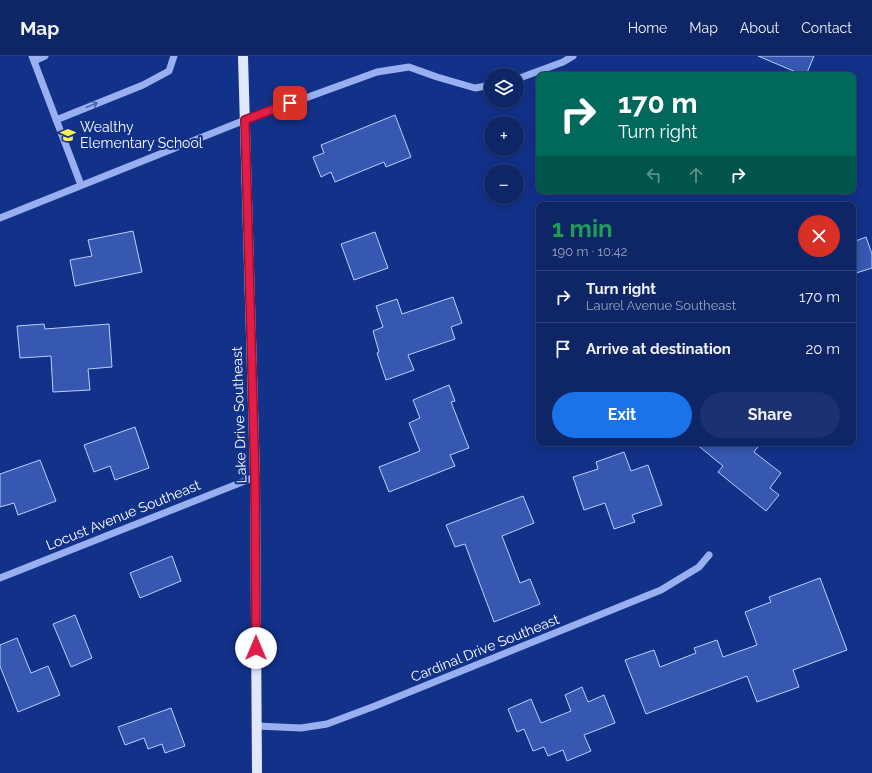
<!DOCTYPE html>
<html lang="en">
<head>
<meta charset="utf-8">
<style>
  :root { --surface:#0e2566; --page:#1c316f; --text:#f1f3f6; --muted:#9ba5bf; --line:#2e427a; --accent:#1a73e8 }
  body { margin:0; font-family:Raleway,sans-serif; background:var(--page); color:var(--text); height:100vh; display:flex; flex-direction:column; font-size:15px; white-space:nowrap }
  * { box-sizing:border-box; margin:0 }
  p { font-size:13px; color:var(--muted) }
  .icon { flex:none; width:22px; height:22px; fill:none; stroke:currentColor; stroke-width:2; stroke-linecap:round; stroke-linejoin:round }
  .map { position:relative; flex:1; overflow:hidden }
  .panel { position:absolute; left:536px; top:146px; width:320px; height:244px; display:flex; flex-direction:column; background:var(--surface); border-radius:8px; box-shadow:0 2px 10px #0003,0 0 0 1px var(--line) }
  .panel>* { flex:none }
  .banner { position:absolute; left:536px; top:16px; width:320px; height:122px; border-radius:8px; box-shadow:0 2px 10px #0003,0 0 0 1px var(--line); background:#00695c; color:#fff; overflow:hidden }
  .controls { position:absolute; left:484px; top:12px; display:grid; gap:8px }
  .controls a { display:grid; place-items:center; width:40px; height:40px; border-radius:50%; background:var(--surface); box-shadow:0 2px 10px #0003,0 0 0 1px var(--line); font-size:20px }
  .pin { position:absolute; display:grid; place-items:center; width:34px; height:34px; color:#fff; margin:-17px; border-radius:8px; box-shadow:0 2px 6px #0006 }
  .me { position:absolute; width:44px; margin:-22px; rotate:0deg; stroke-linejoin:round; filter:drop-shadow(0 0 3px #0008) }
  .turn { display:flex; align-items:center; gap:14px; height:84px; padding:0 16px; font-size:18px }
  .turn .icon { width:52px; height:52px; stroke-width:2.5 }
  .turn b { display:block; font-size:28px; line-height:34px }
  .lanes { display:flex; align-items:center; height:38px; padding:0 16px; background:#0003; justify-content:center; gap:20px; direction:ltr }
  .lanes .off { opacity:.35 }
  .round { display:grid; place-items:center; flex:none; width:42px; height:42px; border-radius:21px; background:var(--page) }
  .headline { display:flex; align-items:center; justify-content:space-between; height:68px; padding:0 16px }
  h1 { font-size:24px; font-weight:700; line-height:30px; color:#1e9e55 }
  .primary-button { display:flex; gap:8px; margin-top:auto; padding:8px 16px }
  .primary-button a { flex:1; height:46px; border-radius:24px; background:var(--accent); color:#fff; font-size:16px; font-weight:700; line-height:46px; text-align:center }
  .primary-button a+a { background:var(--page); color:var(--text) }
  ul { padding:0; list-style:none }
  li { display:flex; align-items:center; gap:12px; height:52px; padding:0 16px; border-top:1px solid var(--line) }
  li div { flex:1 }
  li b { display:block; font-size:15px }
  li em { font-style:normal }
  header { display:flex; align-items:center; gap:24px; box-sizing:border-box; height:56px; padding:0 20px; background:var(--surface); border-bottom:1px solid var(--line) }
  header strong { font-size:19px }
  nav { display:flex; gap:22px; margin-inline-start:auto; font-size:14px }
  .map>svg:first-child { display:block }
  .building { fill:#3658b1; stroke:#becffc }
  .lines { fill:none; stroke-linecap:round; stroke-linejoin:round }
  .minor { stroke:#98b0f0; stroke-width:7 }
  .major { stroke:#e1e7ff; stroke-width:10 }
  .oneway { stroke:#4864b2 }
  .route-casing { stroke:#92132f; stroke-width:10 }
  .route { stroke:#e11d48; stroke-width:7 }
  .labels { text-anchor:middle; stroke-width:4; stroke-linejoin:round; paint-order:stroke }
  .poi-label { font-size:14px; fill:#fff; stroke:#123188; text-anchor:start }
  .street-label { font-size:14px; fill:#fff; stroke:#123188 }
</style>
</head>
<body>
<header>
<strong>Map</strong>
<nav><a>Home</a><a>Map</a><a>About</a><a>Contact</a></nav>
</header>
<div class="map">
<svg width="872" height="717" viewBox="0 0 872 717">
  <rect width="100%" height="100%" fill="#123188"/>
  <path class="building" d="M758,0H814L806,19H803Z
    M395,59L411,101L386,111L384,106L335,126L331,116L321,121L313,101L324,97L321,89Z
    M133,175L142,216L75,230L70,204L92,200L88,184Z
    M375,176L388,212L354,224L341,188Z
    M866,181L872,198V212L853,218V186Z
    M453,241L462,267L451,271L455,283L408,299L414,314L386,324L377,297L379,296L373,275L383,271L376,250L397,243L402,258Z
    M44,268L45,273L109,268L112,311L88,313L90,334L53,336L51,300L20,302L17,270Z
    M449,329L455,345L451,346L469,392L450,399L455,410L389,436L379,411L420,395L409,367L420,362L413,344Z
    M135,371L149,412L115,424L110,410L94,416L84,389Z
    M695,387H761L754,396L781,417L770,432L779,439L766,455L718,416L723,410Z
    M624,396L631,415L648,409L662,449L632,459L635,466L614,473L605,447L584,454L573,421L598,413L596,406Z
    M40,404L56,445L18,459L14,447L0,451V418Z
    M523,440L534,467L502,480L520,527L530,523L540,548L494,566L465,488L455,491L446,469Z
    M172,500L181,525L140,542L130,517Z
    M820,522L847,594L793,614L799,631L757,646L747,620L646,658L625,604L654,594L660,611L696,597L694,592L717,584L723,601L757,589L745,556L771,546L769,541Z
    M75,559L92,602L71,611L53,568Z
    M17,582L31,617L48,610L60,639L18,656L0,610V589Z
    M582,631L588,646L604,639L615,667L584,679L591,695L567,705L563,694L548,700L544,691L533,695L524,673L517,676L508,653L531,643L541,667L571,655L565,639Z
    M171,652L185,690L165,697L162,688L148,693L144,682L125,689L118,671Z"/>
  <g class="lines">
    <path class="minor" d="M32,0L81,129
      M34,5L45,0
      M517,23L563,6L573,0
      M56,64L143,29L169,15L174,0
      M0,162L245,64L377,16L409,11L437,21L475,32L491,29
      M0,522L255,421
      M257,670L301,672L327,668L375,650L661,534L699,511L709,499"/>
    <path class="major" d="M243,0L255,421L257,717"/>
  </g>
  <defs><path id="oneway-shaft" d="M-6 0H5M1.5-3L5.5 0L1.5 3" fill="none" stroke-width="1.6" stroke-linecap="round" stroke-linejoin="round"/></defs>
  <use class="oneway" href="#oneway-shaft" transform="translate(92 49) rotate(-22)"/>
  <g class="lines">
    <defs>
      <path id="route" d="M256,592L255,421L245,64L290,47"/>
    </defs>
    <use href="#route" class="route-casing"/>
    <use href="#route" class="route"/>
  </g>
  <defs>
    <symbol id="school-bare" viewBox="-9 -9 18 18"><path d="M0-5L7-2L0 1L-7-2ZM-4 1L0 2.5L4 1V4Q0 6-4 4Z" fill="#ffec57" stroke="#123188" stroke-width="2.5" paint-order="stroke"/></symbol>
  </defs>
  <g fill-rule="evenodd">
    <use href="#school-bare" x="57" y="68" width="22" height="22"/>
  </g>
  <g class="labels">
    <g class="poi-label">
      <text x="80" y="76">Wealthy<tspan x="80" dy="16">Elementary School</tspan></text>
    </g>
    <g class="street-label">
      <text transform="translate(239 359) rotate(-92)" y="5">Lake Drive Southeast</text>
      <text transform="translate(123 459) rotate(-22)" y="5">Locust Avenue Southeast</text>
      <text transform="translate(485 592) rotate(-22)" y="5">Cardinal Drive Southeast</text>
    </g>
  </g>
</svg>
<div class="controls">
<a><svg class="icon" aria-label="layers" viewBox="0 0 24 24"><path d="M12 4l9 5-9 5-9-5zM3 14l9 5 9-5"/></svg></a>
<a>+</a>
<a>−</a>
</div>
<div class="pin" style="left:290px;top:47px;background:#d93025"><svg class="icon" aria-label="arrive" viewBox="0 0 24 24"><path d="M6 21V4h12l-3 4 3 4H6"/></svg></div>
<svg class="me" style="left:256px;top:592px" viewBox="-20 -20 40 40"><circle r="19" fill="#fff"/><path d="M0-13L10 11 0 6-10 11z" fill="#e11d48"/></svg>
<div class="banner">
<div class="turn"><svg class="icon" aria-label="right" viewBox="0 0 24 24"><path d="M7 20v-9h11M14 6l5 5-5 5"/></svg><div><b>170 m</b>Turn right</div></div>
<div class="lanes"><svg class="icon off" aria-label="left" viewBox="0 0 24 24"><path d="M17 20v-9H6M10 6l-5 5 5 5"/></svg><svg class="icon off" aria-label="ahead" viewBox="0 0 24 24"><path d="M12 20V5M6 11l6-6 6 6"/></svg><svg class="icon" aria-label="right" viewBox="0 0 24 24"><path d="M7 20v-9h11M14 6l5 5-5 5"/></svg></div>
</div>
<section class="panel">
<div class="headline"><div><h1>1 min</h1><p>190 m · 10:42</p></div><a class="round" style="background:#d93025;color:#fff"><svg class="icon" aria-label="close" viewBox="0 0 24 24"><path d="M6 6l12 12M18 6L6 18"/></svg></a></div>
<ul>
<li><svg class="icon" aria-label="right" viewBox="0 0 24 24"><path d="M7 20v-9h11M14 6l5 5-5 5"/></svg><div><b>Turn right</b><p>Laurel Avenue Southeast</p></div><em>170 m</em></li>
<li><svg class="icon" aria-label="arrive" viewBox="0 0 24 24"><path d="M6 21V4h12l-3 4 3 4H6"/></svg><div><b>Arrive at destination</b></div><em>20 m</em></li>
</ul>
<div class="primary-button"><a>Exit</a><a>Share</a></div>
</section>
</div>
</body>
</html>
